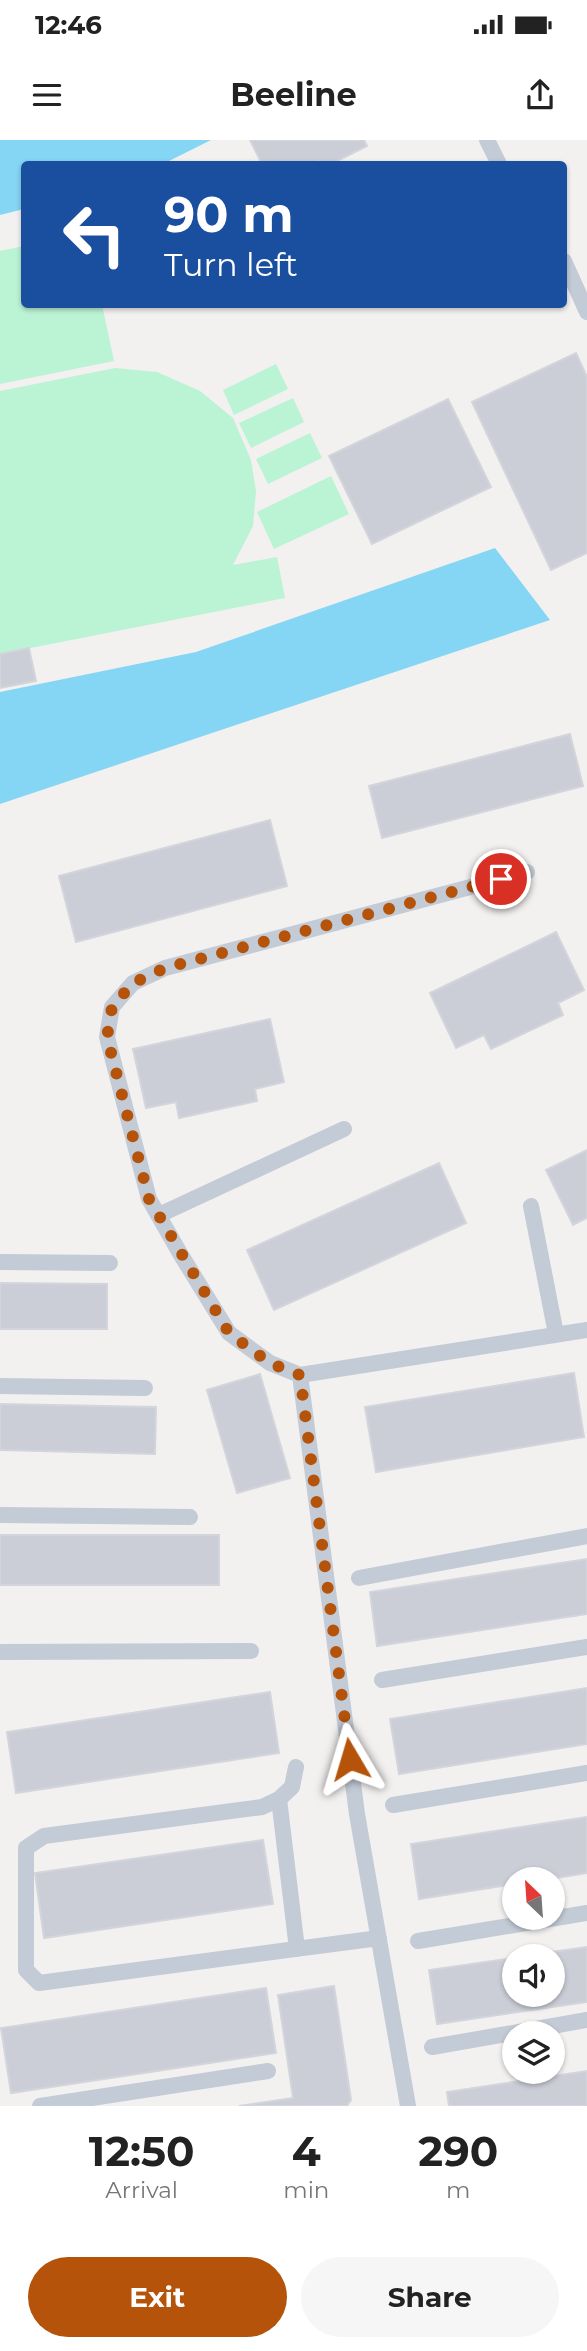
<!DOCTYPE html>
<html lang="en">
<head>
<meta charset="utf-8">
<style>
  :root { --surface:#fff; --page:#f6f6f6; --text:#222; --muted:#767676; --accent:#b45309 }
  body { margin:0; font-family:Montserrat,sans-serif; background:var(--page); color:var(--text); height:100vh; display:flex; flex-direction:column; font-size:26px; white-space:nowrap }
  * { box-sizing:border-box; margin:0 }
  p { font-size:23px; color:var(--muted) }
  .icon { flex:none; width:38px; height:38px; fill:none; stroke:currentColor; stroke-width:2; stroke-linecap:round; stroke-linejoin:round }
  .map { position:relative; height:1966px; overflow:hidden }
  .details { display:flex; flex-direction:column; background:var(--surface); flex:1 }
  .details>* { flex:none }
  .hud { position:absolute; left:21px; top:21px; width:546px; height:147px; border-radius:7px; box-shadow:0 2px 5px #0004; background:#1a4fa0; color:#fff; overflow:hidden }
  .needle { width:46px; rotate:335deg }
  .tools { position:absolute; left:502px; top:1727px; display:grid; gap:14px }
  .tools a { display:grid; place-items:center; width:63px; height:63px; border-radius:50%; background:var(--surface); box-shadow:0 2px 5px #0004; font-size:35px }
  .pin { position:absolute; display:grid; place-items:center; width:60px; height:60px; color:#fff; margin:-30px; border:4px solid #fff; border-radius:50%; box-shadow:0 2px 7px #0007 }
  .me { position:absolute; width:77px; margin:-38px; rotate:353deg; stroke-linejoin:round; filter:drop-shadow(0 0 5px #0008) }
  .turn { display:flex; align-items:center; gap:24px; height:147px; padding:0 28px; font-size:32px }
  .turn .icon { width:91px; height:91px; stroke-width:2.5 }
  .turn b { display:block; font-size:49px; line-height:60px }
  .eta { display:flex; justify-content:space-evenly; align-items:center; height:119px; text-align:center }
  .eta b { font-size:42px; font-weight:700; line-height:49px }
  .cta { display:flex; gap:14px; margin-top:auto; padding:14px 28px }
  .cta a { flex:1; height:80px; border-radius:42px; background:var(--accent); color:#fff; font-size:28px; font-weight:700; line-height:80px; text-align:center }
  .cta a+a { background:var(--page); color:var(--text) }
  .status { display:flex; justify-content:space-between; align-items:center; height:49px; padding:0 35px; background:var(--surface); direction:ltr }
  .status svg { height:19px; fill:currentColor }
  header { display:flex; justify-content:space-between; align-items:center; height:91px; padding:0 28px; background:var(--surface); font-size:32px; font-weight:700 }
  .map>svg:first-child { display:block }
  .green { fill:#bbf3d5 }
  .water { fill:#85d5f4 }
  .building { fill:#cbced6; stroke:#d3d5dc; stroke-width:2 }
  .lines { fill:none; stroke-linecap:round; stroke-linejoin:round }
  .service { stroke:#c2cbd6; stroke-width:16 }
  .route { stroke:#b45309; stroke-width:12; stroke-dasharray:0 21.6 }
</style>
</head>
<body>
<div class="status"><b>12:46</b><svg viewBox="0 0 49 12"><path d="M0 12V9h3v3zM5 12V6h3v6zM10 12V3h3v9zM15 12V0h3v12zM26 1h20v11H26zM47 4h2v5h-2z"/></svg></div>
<header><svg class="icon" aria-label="menu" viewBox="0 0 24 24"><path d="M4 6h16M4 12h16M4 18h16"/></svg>Beeline<svg class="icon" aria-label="share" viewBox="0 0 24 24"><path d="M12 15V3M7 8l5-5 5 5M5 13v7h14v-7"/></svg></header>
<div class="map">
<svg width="587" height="1966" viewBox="0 0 587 1966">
  <rect width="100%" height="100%" fill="#f3f0f0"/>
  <path class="green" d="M24,106V164L102,165L114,221L0,244V111Z
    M276,224L288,249L234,275L223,250Z
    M115,228L157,232L200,251L233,278L251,320L256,351L253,386L233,425L277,417L285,458L0,514V251Z
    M293,258L304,282L251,308L239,283Z
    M310,293L322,318L268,344L256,319Z
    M331,336L349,374L274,409L257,372Z"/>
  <path class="water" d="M0,0H211L163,24H24V69L0,75Z
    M495,408L550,480L0,664V552L196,512Z"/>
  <path class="building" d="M250,0H364L367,6L331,24H321L319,21L313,24H262Z
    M576,213L587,237V413L551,430L472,262Z
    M448,259L491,347L372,404L329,316Z
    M29,508L36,541L0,548V514Z
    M570,594L583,646L382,698L369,646Z
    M270,680L287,746L76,802L59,736Z
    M556,792L584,850L558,863L563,875L491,909L484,895L456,908L430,853Z
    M270,879L284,942L255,949L257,961L179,978L176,962L146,968L133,909Z
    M587,1010V1078L573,1085L546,1030Z
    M439,1023L466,1083L274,1170L247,1110Z
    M0,1143L107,1144V1189H0Z
    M574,1233L584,1297L376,1332L365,1267Z
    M260,1234L290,1338L237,1353L207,1250Z
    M0,1264L156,1267L155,1314L0,1310Z
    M0,1395H219V1445H0Z
    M587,1419V1474L377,1506L370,1452Z
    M587,1548V1604L399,1634L390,1579Z
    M270,1552L279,1613L16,1653L7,1592Z
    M587,1677V1733L544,1740H514V1744L419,1759L411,1704Z
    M263,1700L273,1764L44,1798L35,1733Z
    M587,1807V1862L437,1884L429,1830L514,1818V1855H553V1816H523Z
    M334,1846L351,1960L347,1966H239L293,1958L278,1855Z
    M266,1848L276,1913L11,1953L1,1888Z
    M587,1931V1966H449L447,1952Z"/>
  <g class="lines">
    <path class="service" d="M487,0L499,24
      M564,121L587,172
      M527,732L165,828L133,843L112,867L107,897L149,1059L181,1115L229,1193L270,1223L300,1235L587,1190
      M531,1066L556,1194
      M159,1075L344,989
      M0,1122L110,1123
      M300,1235L357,1674L408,1966
      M0,1246L145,1248
      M0,1375L190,1377
      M359,1438L587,1396
      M0,1512L251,1511
      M382,1540L587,1507
      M296,1627L292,1647L279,1659L297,1809
      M279,1659L262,1667L44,1696L26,1708V1830L39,1843L379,1798
      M393,1665L587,1633
      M418,1801L587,1773
      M432,1907L587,1880
      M40,1966L268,1931"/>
  </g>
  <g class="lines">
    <path class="route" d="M350,1619L300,1235L270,1223L229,1193L149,1059L107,897L112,867L133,843L165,828L501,739"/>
  </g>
</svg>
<div class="tools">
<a><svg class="needle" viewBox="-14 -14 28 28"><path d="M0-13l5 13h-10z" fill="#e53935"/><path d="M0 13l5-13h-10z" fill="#767676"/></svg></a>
<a><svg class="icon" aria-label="sound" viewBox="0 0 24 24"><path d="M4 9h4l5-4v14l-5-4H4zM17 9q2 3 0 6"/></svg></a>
<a><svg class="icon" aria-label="layers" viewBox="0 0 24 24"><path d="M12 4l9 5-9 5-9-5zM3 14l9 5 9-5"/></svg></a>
</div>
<div class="pin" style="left:501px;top:739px;background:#d93025"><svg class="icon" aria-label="arrive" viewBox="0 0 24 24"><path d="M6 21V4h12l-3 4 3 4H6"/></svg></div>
<svg class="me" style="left:350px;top:1619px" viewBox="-20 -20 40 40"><path d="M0-17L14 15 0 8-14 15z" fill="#b45309" stroke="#fff" stroke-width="4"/></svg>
<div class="hud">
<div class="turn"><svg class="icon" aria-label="left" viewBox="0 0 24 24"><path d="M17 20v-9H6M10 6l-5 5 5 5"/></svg><div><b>90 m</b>Turn left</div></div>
</div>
</div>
<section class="details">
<div class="eta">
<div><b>12:50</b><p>Arrival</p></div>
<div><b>4</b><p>min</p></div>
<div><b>290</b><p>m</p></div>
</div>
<div class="cta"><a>Exit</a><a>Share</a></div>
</section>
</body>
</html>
